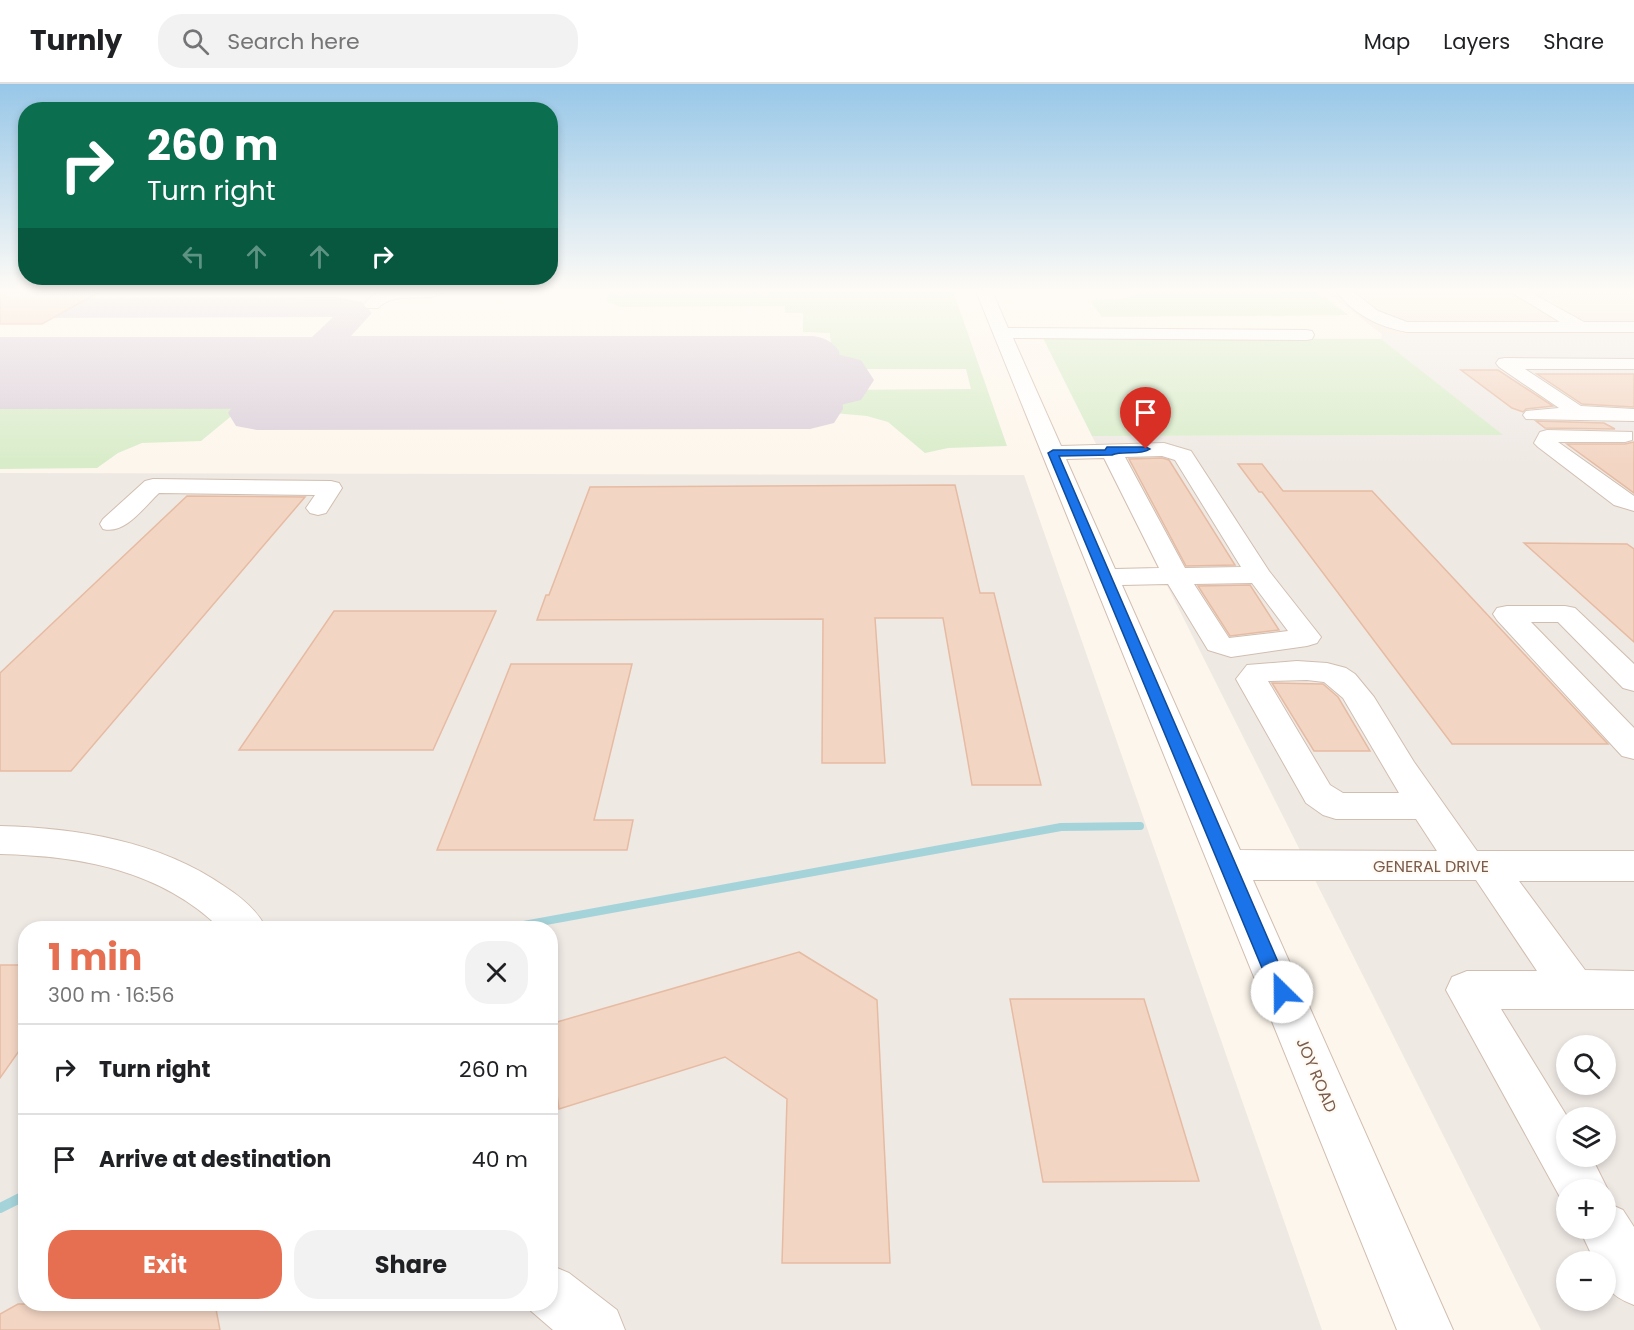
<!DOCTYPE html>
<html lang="en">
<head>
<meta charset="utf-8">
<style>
  :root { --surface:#fff; --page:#f2f2f2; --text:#202124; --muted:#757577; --line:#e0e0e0; --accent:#e76f51 }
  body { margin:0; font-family:Poppins,sans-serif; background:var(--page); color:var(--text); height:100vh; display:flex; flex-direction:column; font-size:22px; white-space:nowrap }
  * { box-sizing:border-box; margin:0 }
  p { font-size:20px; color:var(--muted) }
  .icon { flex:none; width:33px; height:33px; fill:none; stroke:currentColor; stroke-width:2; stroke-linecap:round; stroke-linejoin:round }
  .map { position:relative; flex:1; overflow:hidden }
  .drawer { position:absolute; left:18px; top:837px; width:540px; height:390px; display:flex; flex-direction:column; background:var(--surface); border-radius:24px; box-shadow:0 3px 9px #0003 }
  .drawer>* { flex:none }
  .hud { position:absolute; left:18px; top:18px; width:540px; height:183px; border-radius:24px; box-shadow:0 3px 9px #0003; background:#0b6e4f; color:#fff; overflow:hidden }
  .tools { position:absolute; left:1556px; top:951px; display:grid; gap:12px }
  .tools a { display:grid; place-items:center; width:60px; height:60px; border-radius:50%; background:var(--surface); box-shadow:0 3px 9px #0003; font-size:30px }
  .pin { position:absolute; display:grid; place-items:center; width:51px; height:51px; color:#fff; margin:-62px -26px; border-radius:50% 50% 50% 0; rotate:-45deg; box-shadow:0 0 6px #0007 }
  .pin .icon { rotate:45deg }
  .me { position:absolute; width:66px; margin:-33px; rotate:337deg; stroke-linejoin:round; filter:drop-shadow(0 0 4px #0008) }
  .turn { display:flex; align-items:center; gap:21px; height:126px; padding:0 30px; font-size:27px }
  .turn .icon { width:78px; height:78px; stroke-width:2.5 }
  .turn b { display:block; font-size:42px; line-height:51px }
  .lanes { display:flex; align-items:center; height:57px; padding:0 30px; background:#0003; justify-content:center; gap:30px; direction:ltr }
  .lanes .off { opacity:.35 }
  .round { display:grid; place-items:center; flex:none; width:63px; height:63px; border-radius:24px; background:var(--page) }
  .head { display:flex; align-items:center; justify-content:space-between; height:102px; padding:0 30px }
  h1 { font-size:36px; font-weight:700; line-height:45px; color:var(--accent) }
  .primary-button { display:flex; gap:12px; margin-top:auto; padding:12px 30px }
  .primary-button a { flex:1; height:69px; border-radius:24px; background:var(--accent); color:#fff; font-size:24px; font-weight:700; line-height:69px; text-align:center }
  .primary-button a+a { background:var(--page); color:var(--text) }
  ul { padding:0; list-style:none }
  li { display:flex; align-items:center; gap:18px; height:90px; padding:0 30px; border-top:2px solid var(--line) }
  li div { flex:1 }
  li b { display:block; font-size:22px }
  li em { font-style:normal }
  header { display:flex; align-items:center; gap:36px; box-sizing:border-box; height:84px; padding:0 30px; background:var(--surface); border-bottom:2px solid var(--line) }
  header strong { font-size:28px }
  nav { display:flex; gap:33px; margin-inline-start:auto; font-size:21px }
  .search { width:420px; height:54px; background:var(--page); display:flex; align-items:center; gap:15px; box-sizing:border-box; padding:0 21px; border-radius:24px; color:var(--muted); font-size:22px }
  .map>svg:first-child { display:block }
  .residential { fill:#f5e8da }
  .industrial { fill:#efe9e4; fill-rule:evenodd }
  .green { fill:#d8ecc9 }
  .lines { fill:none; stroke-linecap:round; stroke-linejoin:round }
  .stream-far1 { stroke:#a5d3da; stroke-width:8 }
  .stream { stroke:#a5d3da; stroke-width:10 }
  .taxiway { fill:#dbcfda; fill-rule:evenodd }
  .runway { fill:#dbcfda; fill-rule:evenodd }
  .building { fill:#f3d5c3; stroke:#e6bba3; stroke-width:1.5 }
  .minor-casing { stroke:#d1beb0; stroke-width:2 }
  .minor { fill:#fff; fill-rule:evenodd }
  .route { fill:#1a73e8; stroke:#114b97; stroke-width:1.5 }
  .labels { text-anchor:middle; stroke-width:4.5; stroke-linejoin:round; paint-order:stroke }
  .street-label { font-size:16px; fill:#7a5c4d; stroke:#fffaf3 }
</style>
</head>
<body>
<header>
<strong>Turnly</strong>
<div class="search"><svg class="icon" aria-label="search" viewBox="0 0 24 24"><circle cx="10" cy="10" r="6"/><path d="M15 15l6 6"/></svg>Search here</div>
<nav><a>Map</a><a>Layers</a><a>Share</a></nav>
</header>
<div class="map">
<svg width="1634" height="1246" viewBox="0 0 1634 1246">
  <rect width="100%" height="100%" fill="#fdf6ec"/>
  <path class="residential" d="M1325,207H1634V250H1382Z"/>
  <path class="industrial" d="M1382,250H1634V1246H1541L1092,352L1502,351L1381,255ZM1566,962H1605V1000H1566ZM1566,1034H1605V1072H1566ZM1566,1106H1605V1144H1566ZM1566,1178H1605V1216H1566Z
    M0,389L1024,391L1322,1246H0ZM26,844H550V1220H26Z"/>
  <path class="green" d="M609,207H953L1007,362L948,364L925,369L888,338L867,332L834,329L833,306L971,305L966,285H833L830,249L803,248V229H785V222L621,223L606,217Z
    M1156,207H1317L1348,231L1102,233L1091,218L1093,216L1124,215L1135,209Z
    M1043,254L1381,255L1503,351L1092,352Z
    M272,265L301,268L293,279L279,287L14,286L25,278L45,268Z
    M369,265H786L806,267L811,275L808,282L795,285H313C323,263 348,267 369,265Z
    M256,307L252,315L201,357L142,359L118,369L97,384L0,385V308Z"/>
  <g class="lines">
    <path class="stream-far1" d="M507,844L1061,743L1140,742"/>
    <path class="stream" d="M0,1124L26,1111"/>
    <path class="taxiway" d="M335,213L362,218L372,229L351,252H813C825,254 832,257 839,267L843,325L834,339L810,345L257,346L236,342L228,329L234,321L288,273H0V253H312L333,233L0,234V214ZM803,272V321L279,322L330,273Z"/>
    <path class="runway" d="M828,268L861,276L874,296L861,316L828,324L0,325V269Z"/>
  </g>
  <path class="building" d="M101,207L42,240H0V208Z
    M1461,286H1498L1553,322L1526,325L1523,328L1512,324Z
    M1537,290H1634V323L1582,320Z
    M1536,337L1604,339L1615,345L1545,344Z
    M1634,358V409L1567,360H1625Z
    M1162,374L1169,376L1235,481L1186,482L1129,375Z
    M1238,380H1262L1283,407H1372L1608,660H1452L1262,408H1259Z
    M955,401L980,509H994L1041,701H972L943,534H875L885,679H822L823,535L537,536L546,511H549L590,403Z
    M187,412L305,413L71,687H0V589Z
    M1524,459L1627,460L1634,465V558Z
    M1250,501L1279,546L1230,552L1198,502Z
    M334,527H496L433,666H239Z
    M511,580H632L594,736H633L627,766H437Z
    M1272,599L1323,600L1338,613L1370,667H1314Z
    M799,868L877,916L890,1179H782L787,1015L725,973L559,1025L550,958V940Z
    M0,881H26V957L0,994Z
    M1010,915H1144L1199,1097L1043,1098Z
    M18,1220H215L220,1246H0V1230Z"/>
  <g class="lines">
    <defs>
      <path id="minor" d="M384,207H444C430,221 396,205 378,224H366L364,221C369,213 375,209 384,207Z
        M976,207H992L1008,244L1306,246L1312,247L1314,251L1312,255L1306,256L1013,254L1061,362L1164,359L1191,367L1269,487L1321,553L1317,559L1307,562L1231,573L1208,566L1168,500L1122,501L1240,766L1437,767L1416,735H1336L1323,731L1306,719L1236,595L1247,581L1297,577L1327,579L1346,584L1355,590L1374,613L1414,678L1477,767H1634V797H1519L1585,886L1634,887V925H1501L1568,1034L1566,1072H1591L1608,1106L1605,1114V1106H1566V1124L1446,906L1452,893L1467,887H1537L1476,796H1253L1453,1246H1397ZM1162,372L1175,376L1241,483L1185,484L1125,373ZM1104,374L1159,484L1115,485L1066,375ZM1252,499L1288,547L1229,554L1194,500ZM1307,596L1324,598L1343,614L1399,709H1343L1330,701L1268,597Z
        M1336,207H1352L1378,227L1407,238H1560L1509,207H1528L1584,238H1634V248H1407C1379,243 1353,230 1336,207Z
        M1505,274L1634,275V285H1525L1581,322L1634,325V337L1526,335L1523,331L1526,327L1559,324L1499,283L1496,279L1499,275Z
        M1547,346L1632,348V356L1625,358H1558L1634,412V427L1614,421L1538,363L1534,359L1540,348Z
        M153,395L331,397L339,399L342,404L326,429L318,431L310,429L306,424L315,411L159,409C144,423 125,451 103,445L100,440L103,435L145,397Z
        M1507,522H1565L1575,524L1634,580V607L1623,604L1558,538H1531L1634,644V675L1622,672L1497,536L1493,530L1497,524Z
        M0,742C78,744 159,757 224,802C241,813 257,826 266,844H220C160,786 81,772 0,770Z
        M1605,1118L1623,1126L1634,1143V1221C1609,1211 1605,1205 1605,1178H1595L1579,1144H1605Z
        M550,1181L569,1189L617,1226L625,1246H553L531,1227L528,1220H550Z"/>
    </defs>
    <use href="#minor" class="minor-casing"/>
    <use href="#minor" class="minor"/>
  </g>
  <linearGradient id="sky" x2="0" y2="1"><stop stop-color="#97c7e8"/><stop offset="0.54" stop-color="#fefbf6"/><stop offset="1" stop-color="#fefbf6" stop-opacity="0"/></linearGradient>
  <rect width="1634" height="381" fill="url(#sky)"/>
  <path class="route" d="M1107,363H1146L1150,365C1140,372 1123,366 1112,371L1059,372L1291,908L1288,914L1282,916L1275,914L1272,908L1048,369L1053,366H1105Z"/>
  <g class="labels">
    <g class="street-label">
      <text x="1431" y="788">GENERAL DRIVE</text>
      <text transform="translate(1317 991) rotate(67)" y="6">JOY ROAD</text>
    </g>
  </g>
</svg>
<div class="tools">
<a><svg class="icon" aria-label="search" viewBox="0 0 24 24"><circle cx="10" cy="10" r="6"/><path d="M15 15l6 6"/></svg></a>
<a><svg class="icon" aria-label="layers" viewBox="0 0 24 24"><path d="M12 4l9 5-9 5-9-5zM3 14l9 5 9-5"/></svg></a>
<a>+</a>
<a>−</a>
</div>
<div class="pin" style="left:1146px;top:365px;background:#d93025"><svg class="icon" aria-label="arrive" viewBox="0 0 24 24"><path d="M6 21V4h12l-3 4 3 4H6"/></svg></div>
<svg class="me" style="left:1282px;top:908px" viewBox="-20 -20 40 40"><circle r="19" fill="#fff"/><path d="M0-13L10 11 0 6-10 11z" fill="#1a73e8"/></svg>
<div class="hud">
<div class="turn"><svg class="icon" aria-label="right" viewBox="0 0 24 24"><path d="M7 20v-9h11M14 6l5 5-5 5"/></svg><div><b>260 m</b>Turn right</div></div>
<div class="lanes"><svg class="icon off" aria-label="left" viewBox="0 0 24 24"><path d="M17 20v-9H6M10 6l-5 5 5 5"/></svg><svg class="icon off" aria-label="ahead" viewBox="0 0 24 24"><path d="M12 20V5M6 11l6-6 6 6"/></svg><svg class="icon off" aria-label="ahead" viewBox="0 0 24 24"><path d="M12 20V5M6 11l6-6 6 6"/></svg><svg class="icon" aria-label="right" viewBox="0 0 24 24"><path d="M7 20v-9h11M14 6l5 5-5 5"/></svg></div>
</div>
<section class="drawer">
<div class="head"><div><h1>1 min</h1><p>300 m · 16:56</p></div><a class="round"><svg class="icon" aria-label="close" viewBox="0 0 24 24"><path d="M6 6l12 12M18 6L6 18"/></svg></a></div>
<ul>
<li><svg class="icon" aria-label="right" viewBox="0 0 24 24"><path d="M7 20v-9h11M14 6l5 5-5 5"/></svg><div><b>Turn right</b></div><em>260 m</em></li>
<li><svg class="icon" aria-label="arrive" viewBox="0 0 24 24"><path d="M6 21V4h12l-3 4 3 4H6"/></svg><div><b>Arrive at destination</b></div><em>40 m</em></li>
</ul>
<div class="primary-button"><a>Exit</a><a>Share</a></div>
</section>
</div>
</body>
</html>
